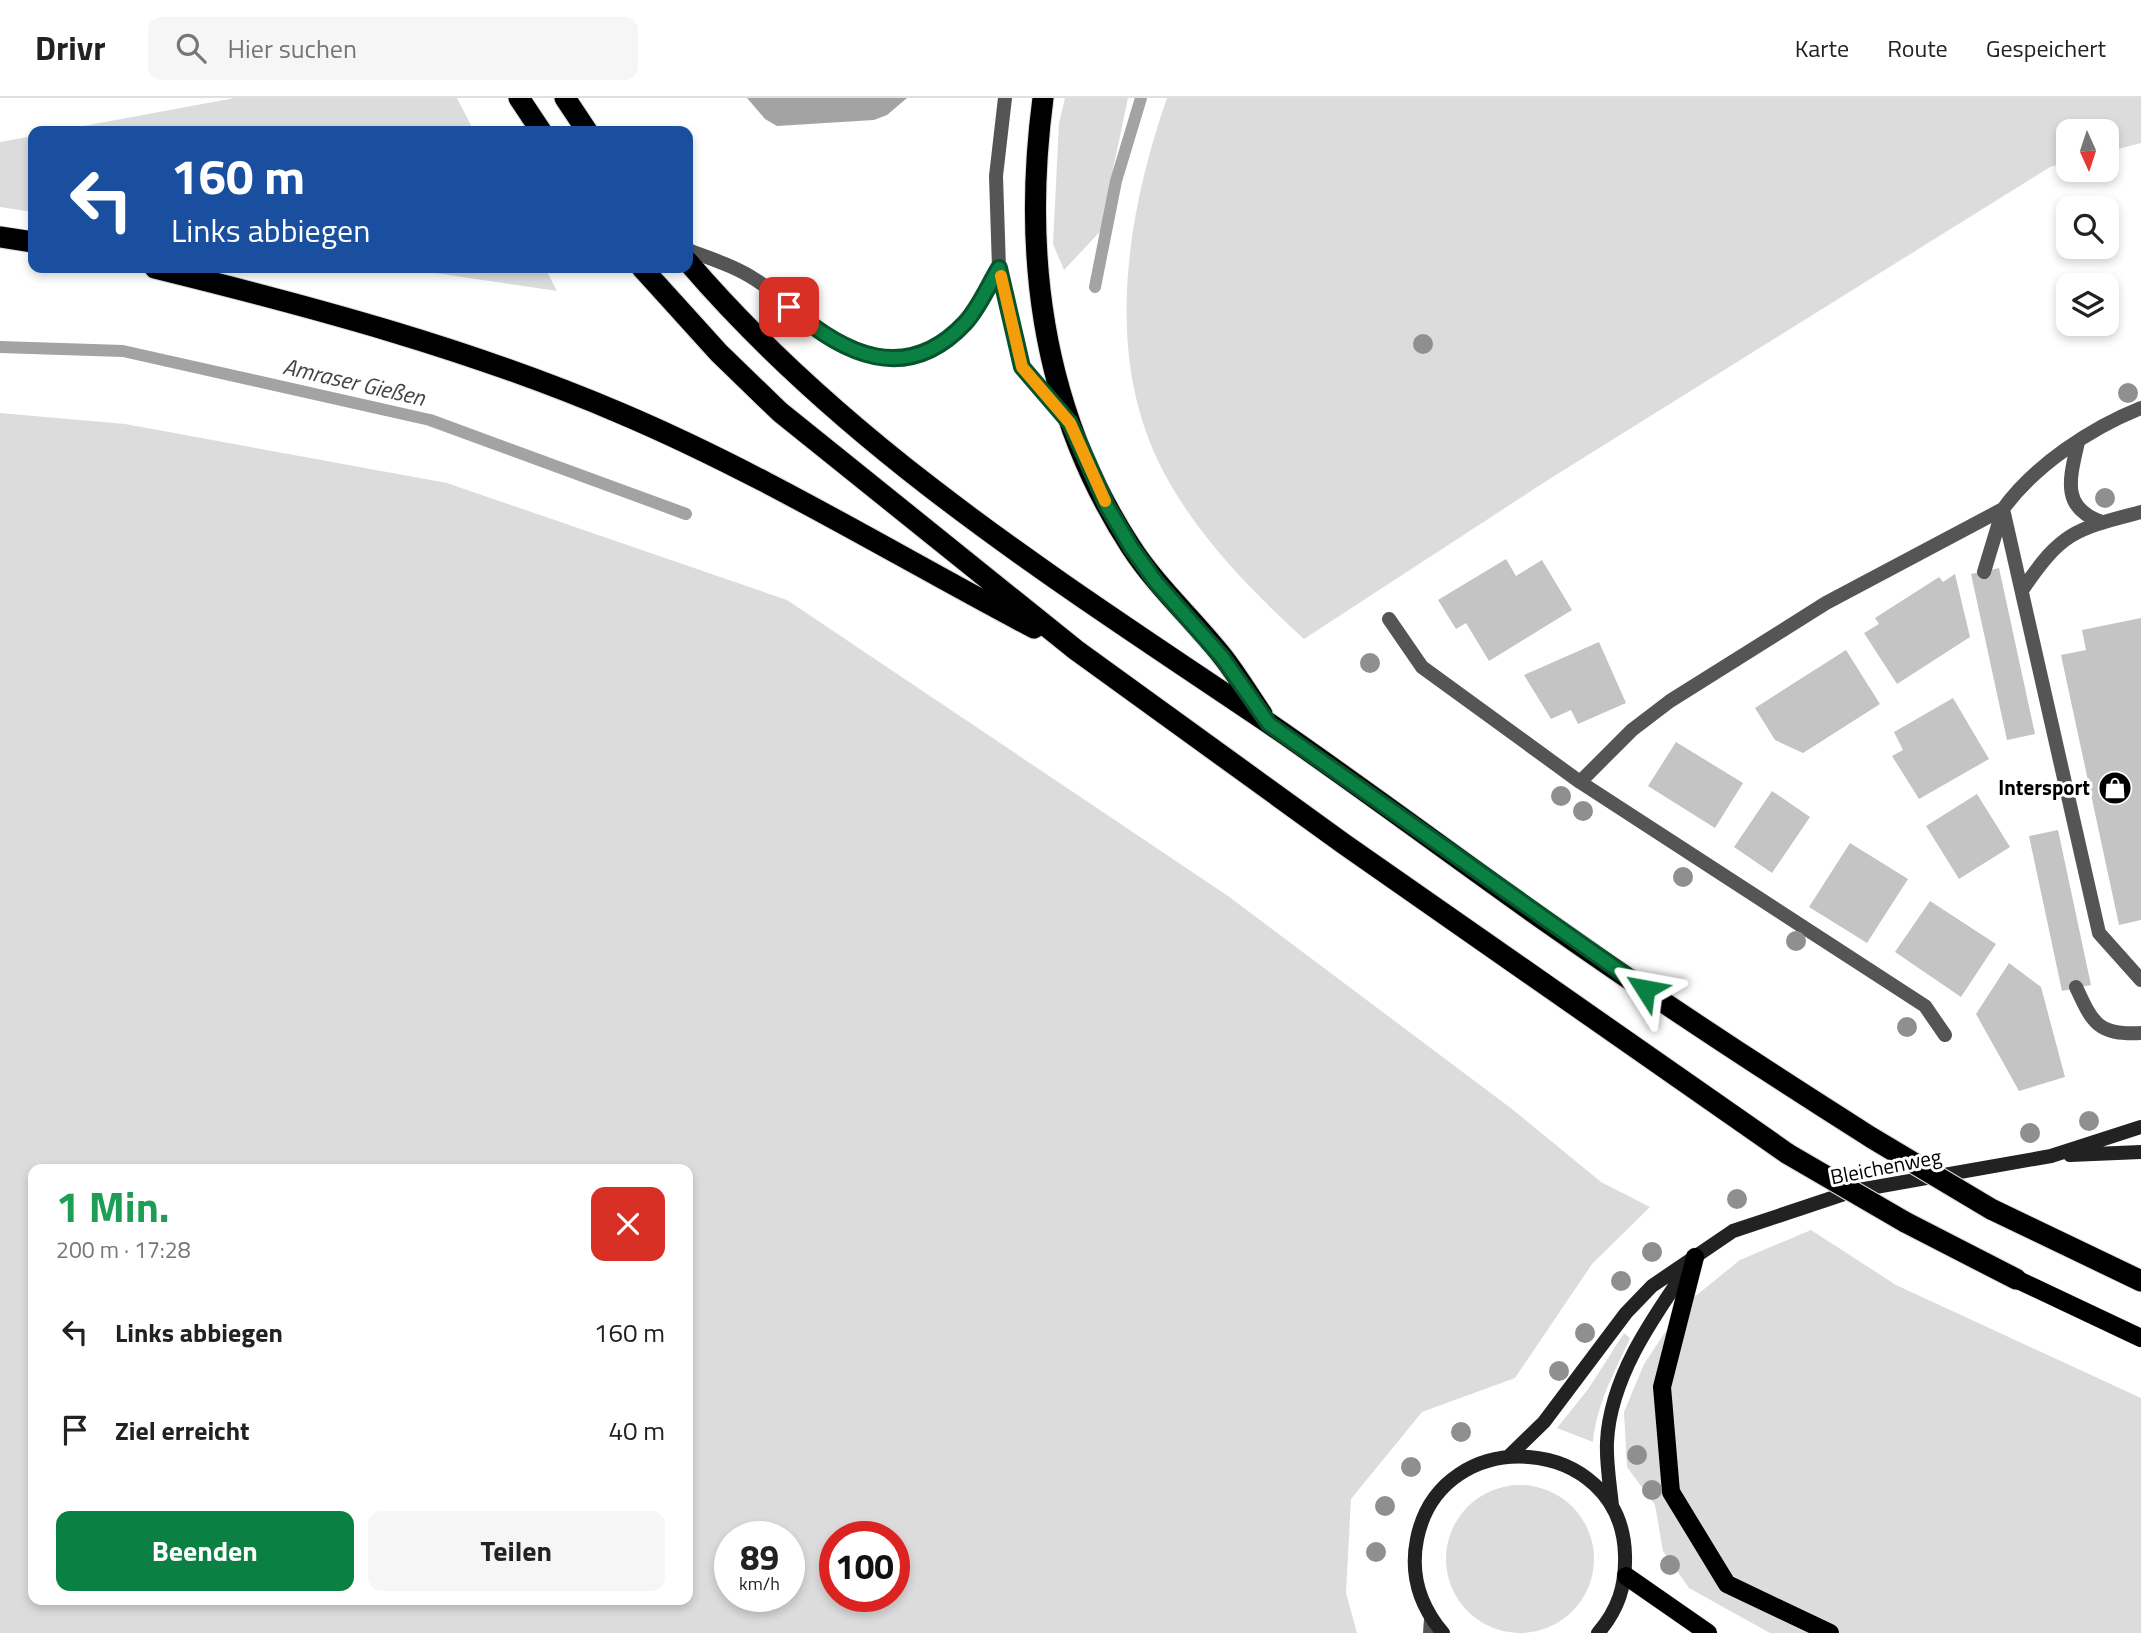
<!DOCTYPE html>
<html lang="de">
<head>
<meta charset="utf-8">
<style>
  :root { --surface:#fff; --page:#f6f6f6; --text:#222; --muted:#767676; --line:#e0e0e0; --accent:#0b8043 }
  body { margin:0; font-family:"Titillium Web",sans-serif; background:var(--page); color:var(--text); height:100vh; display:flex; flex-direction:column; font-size:26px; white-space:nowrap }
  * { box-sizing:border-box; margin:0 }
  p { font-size:23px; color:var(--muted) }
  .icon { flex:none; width:38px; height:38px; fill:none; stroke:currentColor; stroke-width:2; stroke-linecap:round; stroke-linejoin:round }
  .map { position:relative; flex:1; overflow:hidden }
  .sheet { position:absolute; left:28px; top:1066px; width:665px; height:441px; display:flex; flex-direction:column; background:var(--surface); border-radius:14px; box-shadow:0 4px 10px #0003 }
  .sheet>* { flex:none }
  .guide { position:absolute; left:28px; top:28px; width:665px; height:147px; border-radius:14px; box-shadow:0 4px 10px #0003; background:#1a4fa0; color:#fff; overflow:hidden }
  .needle { width:46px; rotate:177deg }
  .tools { position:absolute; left:2056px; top:21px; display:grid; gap:14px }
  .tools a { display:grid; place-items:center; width:63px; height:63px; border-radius:14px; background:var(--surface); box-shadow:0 4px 10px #0003; font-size:35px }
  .speed { position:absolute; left:714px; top:1423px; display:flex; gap:14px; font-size:35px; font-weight:700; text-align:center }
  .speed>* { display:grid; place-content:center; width:91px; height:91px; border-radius:50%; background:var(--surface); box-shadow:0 4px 10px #0003; line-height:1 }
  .speed small { font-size:18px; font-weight:400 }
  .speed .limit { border:10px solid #d22; background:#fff; color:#111 }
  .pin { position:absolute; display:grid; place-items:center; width:60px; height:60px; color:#fff; margin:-30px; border-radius:14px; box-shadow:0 4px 10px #0006 }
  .me { position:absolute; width:77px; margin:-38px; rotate:304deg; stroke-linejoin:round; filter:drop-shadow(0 0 5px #0008) }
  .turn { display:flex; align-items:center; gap:24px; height:147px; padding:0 28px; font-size:32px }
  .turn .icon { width:91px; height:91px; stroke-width:2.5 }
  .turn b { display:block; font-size:49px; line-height:60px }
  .round { display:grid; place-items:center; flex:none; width:74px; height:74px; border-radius:14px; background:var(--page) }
  .overview { display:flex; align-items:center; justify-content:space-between; height:119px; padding:0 28px }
  h1 { font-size:42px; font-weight:700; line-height:52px; color:#1e9e55 }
  .button { display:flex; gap:14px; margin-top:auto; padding:14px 28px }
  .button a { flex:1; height:80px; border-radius:14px; background:var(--accent); color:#fff; font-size:28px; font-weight:700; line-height:80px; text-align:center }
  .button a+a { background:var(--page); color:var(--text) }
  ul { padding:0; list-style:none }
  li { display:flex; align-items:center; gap:21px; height:98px; padding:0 28px }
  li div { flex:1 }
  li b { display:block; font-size:26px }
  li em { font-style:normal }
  header { display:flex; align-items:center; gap:42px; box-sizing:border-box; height:98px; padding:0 35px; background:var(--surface); border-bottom:2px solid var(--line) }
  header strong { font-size:33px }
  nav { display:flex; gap:38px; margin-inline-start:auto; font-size:24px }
  .search { width:490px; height:63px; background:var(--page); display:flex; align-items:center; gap:18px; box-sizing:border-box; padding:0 24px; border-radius:14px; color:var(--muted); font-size:26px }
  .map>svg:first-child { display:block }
  .green { fill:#dcdcdc; fill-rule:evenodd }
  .water { fill:#a3a3a3 }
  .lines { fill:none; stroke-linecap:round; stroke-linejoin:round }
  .stream { stroke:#a3a3a3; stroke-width:12 }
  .building { fill:#c4c4c4 }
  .primary-casing { stroke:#dbdbdb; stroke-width:19 }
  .motorway-casing { stroke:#dbdbdb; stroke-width:23 }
  .service { stroke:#555; stroke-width:14 }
  .minor { stroke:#555; stroke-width:14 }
  .secondary { stroke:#222; stroke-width:14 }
  .primary { stroke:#000; stroke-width:18 }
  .motorway { stroke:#000; stroke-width:21 }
  .motorway-bridge-casing { stroke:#dbdbdb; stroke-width:23; stroke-linecap:butt }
  .motorway-bridge { stroke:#000; stroke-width:21 }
  .tree { fill:#8f8f8f }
  .route-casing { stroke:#07532c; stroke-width:18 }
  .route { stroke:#0b8043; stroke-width:12 }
  .slow { stroke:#f59e0b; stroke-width:12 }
  .labels { text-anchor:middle; stroke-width:6; stroke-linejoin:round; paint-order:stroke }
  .poi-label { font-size:21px; font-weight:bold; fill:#000; stroke:#fff; text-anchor:end }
  .street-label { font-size:21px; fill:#000; stroke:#fff }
  .water-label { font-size:23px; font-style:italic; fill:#444; stroke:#fff }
</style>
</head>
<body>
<header>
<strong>Drivr</strong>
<div class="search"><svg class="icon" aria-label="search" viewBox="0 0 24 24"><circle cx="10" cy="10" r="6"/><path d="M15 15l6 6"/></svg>Hier suchen</div>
<nav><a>Karte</a><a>Route</a><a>Gespeichert</a></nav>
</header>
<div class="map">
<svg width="2141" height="1535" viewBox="0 0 2141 1535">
  <rect width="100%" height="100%" fill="#fff"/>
  <path class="green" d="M235,0H457L474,33H56Z
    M1065,0H1128L1112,76L1110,123L1064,172L1053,146L1059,25Z
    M1167,0H2141V45L2107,54V33H2068V64L2050,69L1551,380L1304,541C1237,480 1165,405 1140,315C1111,214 1133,97 1167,0Z
    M33,38V114L0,109V44Z
    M401,170H545L557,193Z
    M0,315L125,326L447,385L787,502L1228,798L1512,1011L1601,1084L1650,1109L1592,1166L1515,1280L1422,1314L1351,1401L1346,1495L1357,1535H0ZM688,1071V1502H33V1071ZM789,1438V1498H730V1438ZM894,1438V1498H835V1438Z
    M1811,1132L1896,1187L2141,1300V1535H1770L1689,1490L1663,1453L1655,1407L1627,1369L1624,1314L1644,1266L1682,1209L1740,1162Z
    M1624,1235L1630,1240C1614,1276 1597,1304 1593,1344L1557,1330L1589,1290Z
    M1446 1461a74 74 0 1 1 148 0a74 74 0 1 1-148 0Z"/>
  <path class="water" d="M747,0H907L887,17L874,22L777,28L765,21Z"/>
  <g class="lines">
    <path class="stream" d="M1095,189L1116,83L1141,0
      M0,249L123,253L430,322L686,416"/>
  </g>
  <path class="building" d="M1506,461L1516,478L1542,462L1572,512L1489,563L1466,525L1456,531L1438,502Z
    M1999,470L2035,636L2007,642L1971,476Z
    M1955,476L1970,539L1897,586L1864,535L1879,526L1875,520L1939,479L1943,484Z
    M2141,520V822L2119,827L2061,557L2086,552L2082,532Z
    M1599,544L1626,605L1578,626L1571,612L1551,621L1524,577Z
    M1846,552L1880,606L1803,655L1775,642L1755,610Z
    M1953,600L1989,661L1919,701L1892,658L1903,652L1894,634Z
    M1676,644L1743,685L1715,730L1648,688Z
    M1772,693L1810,719L1772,775L1734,749Z
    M1977,696L2010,749L1959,781L1926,728Z
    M2058,732L2091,887L2062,893L2029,738Z
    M1850,745L1908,781L1867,845L1809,809Z
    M1930,803L1996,846L1961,899L1895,854Z
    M2009,865L2041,889L2065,979L2019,993L1976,916Z"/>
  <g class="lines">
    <defs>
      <path id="primary" d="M1695,1159L1662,1289L1671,1394L1727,1486L1830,1535
        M2016,1181L2141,1240
        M1626,1478L1708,1535"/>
      <path id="motorway" d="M519,0L541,33
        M565,0L587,33
        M1043,0C1022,159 1042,312 1131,449C1157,489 1193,521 1223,559C1237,577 1249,597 1262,616
        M0,139L33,144
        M688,164C850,353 1063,486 1267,624C1363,690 1456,760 1551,827C1656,901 1763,971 1872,1040
        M155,170C313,209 470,251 620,315C764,376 897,458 1034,530
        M642,170L719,255L780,314L1076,552L1344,746L1788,1056
        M1991,1111L2141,1183
        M1905,1124L2016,1181"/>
    </defs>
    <use href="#primary" class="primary-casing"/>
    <use href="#motorway" class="motorway-casing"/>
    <path class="service" d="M1005,0L996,78L999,170L1022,269L1065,319
      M688,152C711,161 735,168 756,182C781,198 801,222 826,239C871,269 929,266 965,225C979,209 988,188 999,170
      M2141,310C2091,330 2035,367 2003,411L2099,835L2141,882
      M2078,344C2070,380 2060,410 2102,424
      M1984,474L2003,411
      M2023,491C2062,433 2076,431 2141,414
      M1389,521L1422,569L1580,684
      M2076,889C2093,926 2098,937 2141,935
      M1945,937L1925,908L1580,684L1632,632L1670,603L1826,505L2003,411"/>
    <path class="minor" d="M1430,1535L1431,1521"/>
    <path class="secondary" d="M2070,1057L2141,1054
      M1508,1359L1544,1324L1626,1215L1652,1188L1733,1133L1853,1093L2051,1058L2141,1029
      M1612,1408C1610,1387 1606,1365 1607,1344C1610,1279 1654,1218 1690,1166
      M1443,1535C1420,1508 1410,1476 1417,1441C1441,1322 1622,1336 1625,1457C1626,1488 1618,1512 1598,1535"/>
    <use href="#primary" class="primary"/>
    <use href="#motorway" class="motorway"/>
    <defs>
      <path id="motorway-bridge" d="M1872,1040L1991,1111
        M1788,1056L1905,1124"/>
    </defs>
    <use href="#motorway-bridge" class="motorway-bridge-casing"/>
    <use href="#motorway-bridge" class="motorway-bridge"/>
  </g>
  <g class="tree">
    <circle cx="1423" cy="246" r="10"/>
    <circle cx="2128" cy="295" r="10"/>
    <circle cx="2105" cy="400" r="10"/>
    <circle cx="1370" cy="565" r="10"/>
    <circle cx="1561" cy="698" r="10"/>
    <circle cx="1583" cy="713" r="10"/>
    <circle cx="1683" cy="779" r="10"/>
    <circle cx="1796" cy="843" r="10"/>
    <circle cx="1907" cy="929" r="10"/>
    <circle cx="2089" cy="1023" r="10"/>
    <circle cx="2030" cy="1035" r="10"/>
    <circle cx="1737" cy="1101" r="10"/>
    <circle cx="1652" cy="1154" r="10"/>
    <circle cx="1621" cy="1183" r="10"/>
    <circle cx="1585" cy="1235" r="10"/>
    <circle cx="1559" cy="1273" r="10"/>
    <circle cx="1461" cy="1334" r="10"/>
    <circle cx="1637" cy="1357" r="10"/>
    <circle cx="1411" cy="1369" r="10"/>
    <circle cx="1652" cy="1392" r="10"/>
    <circle cx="1385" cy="1408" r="10"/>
    <circle cx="1376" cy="1454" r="10"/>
    <circle cx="1670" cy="1467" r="10"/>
  </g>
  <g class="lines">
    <defs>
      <path id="route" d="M789,209C843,256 906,288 965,225C979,210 988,188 999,170L1022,269L1070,325L1107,408L1131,449L1156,484L1222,559L1269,626L1645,891"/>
    </defs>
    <use href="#route" class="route-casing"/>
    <use href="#route" class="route"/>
    <path class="slow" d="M1001,178L1022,269L1070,325L1105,403"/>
  </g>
  <defs>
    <symbol id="shop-disc" viewBox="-11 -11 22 22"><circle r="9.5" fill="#000" stroke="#fff"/><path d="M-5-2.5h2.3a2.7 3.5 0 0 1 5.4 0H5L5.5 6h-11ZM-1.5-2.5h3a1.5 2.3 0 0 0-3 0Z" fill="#fff"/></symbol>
  </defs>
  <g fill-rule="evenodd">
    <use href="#shop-disc" x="2096" y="671" width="38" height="38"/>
  </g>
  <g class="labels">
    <g class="poi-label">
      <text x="2090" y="697">Intersport</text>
    </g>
    <g class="street-label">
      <text transform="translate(1886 1069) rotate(-11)" y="7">Bleichenweg</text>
    </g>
    <g class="water-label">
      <text transform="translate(354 284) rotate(13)" y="8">Amraser Gießen</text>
    </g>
  </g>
</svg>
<div class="tools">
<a><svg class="needle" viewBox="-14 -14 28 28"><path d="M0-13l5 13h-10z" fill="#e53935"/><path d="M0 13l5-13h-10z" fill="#767676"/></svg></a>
<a><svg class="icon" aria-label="search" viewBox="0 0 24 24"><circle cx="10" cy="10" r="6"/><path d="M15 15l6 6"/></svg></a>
<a><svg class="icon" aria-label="layers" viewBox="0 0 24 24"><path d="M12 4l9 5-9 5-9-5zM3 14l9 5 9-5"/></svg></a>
</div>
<div class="speed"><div>89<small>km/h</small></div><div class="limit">100</div></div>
<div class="pin" style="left:789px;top:209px;background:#d93025"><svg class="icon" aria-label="arrive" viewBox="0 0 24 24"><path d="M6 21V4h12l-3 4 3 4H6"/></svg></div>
<svg class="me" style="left:1645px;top:891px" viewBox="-20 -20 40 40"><path d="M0-17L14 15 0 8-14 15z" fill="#0b8043" stroke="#fff" stroke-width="4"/></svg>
<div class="guide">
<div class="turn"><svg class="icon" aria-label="left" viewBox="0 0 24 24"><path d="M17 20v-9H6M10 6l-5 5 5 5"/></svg><div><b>160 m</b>Links abbiegen</div></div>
</div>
<section class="sheet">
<div class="overview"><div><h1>1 Min.</h1><p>200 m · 17:28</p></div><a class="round" style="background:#d93025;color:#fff"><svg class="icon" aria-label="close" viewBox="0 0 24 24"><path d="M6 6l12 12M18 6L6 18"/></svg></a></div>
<ul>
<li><svg class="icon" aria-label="left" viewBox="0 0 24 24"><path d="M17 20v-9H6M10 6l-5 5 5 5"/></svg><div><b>Links abbiegen</b></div><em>160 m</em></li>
<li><svg class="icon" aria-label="arrive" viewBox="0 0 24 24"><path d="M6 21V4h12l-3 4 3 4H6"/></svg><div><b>Ziel erreicht</b></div><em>40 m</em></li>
</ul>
<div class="button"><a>Beenden</a><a>Teilen</a></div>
</section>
</div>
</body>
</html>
